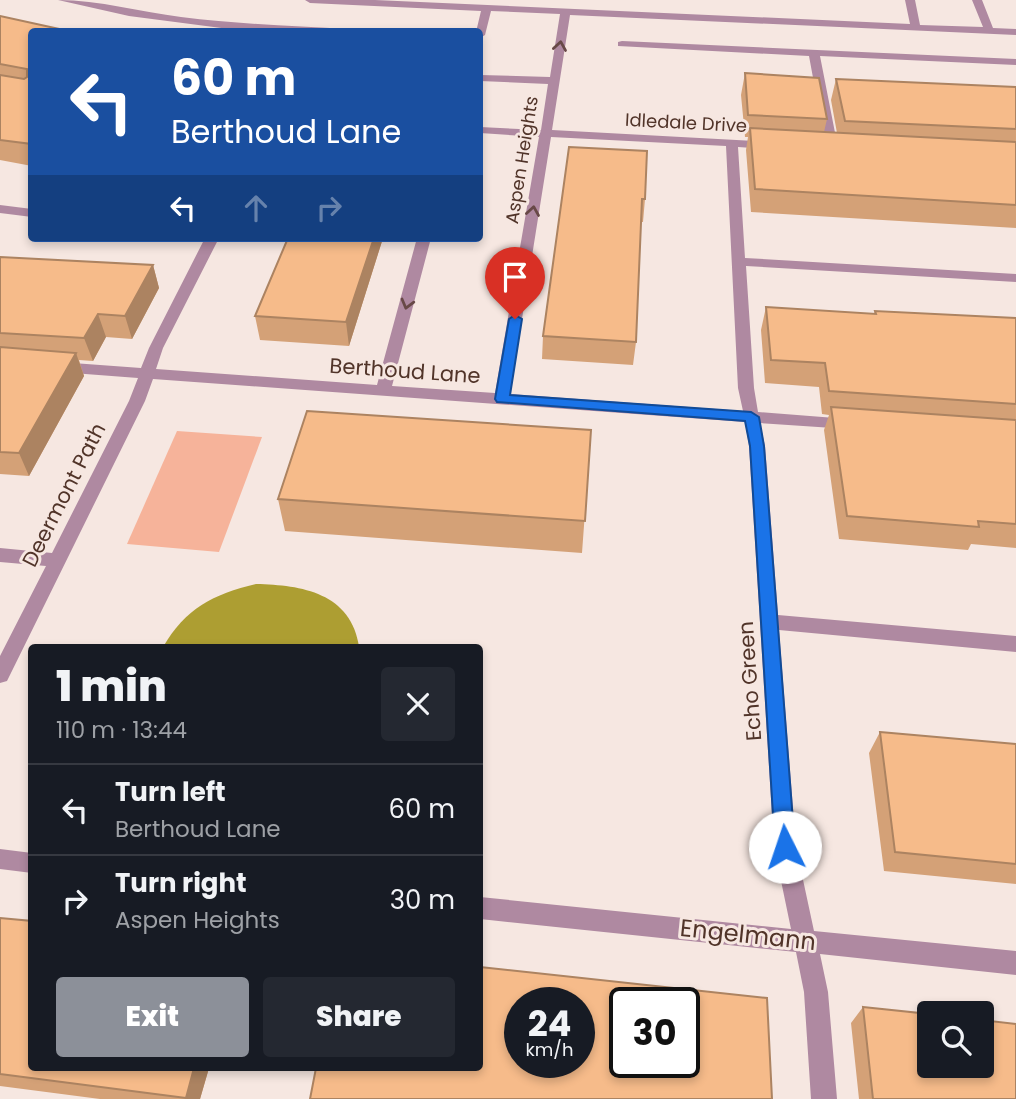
<!DOCTYPE html>
<html lang="en">
<head>
<meta charset="utf-8">
<style>
  :root { --surface:#171b24; --page:#242831; --text:#f1f3f6; --muted:#9ea1a6; --line:#363941; --accent:#8c9099 }
  body { margin:0; font-family:Poppins,sans-serif; background:var(--page); color:var(--text); height:100vh; display:flex; flex-direction:column; font-size:26px; white-space:nowrap }
  * { box-sizing:border-box; margin:0 }
  p { font-size:23px; color:var(--muted) }
  .icon { flex:none; width:38px; height:38px; fill:none; stroke:currentColor; stroke-width:2; stroke-linecap:round; stroke-linejoin:round }
  .map { position:relative; flex:1; overflow:hidden }
  .panel { position:absolute; left:28px; top:644px; width:455px; height:427px; display:flex; flex-direction:column; background:var(--surface); border-radius:7px; box-shadow:0 4px 10px #0003 }
  .panel>* { flex:none }
  .banner { position:absolute; left:28px; top:28px; width:455px; height:214px; border-radius:7px; box-shadow:0 4px 10px #0003; background:#1a4fa0; color:#fff; overflow:hidden }
  .controls { position:absolute; left:917px; top:1001px; display:grid; gap:14px }
  .controls a { display:grid; place-items:center; width:77px; height:77px; border-radius:7px; background:var(--surface); box-shadow:0 4px 10px #0003; font-size:35px }
  .speed { position:absolute; left:504px; top:987px; display:flex; gap:14px; font-size:35px; font-weight:700; text-align:center }
  .speed>* { display:grid; place-content:center; width:91px; height:91px; border-radius:50%; background:var(--surface); box-shadow:0 4px 10px #0003; line-height:1 }
  .speed small { font-size:18px; font-weight:400 }
  .speed .limit { border:4px solid #111; border-radius:10px; background:#fff; color:#111 }
  .pin { position:absolute; display:grid; place-items:center; width:60px; height:60px; color:#fff; margin:-72px -30px; border-radius:50% 50% 50% 0; rotate:-45deg; box-shadow:0 0 7px #0007 }
  .pin .icon { rotate:45deg }
  .me { position:absolute; width:77px; margin:-38px; rotate:356deg; stroke-linejoin:round; filter:drop-shadow(0 0 5px #0008) }
  .turn { display:flex; align-items:center; gap:24px; height:147px; padding:0 28px; font-size:32px }
  .turn .icon { width:91px; height:91px; stroke-width:2.5 }
  .turn b { display:block; font-size:49px; line-height:60px }
  .lanes { display:flex; align-items:center; height:66px; padding:0 28px; background:#0003; justify-content:center; gap:35px; direction:ltr }
  .lanes .off { opacity:.35 }
  .round { display:grid; place-items:center; flex:none; width:74px; height:74px; border-radius:7px; background:var(--page) }
  .head { display:flex; align-items:center; justify-content:space-between; height:119px; padding:0 28px }
  h1 { font-size:42px; font-weight:800; line-height:52px }
  .action { display:flex; gap:14px; margin-top:auto; padding:14px 28px }
  .action a { flex:1; height:80px; border-radius:7px; background:var(--accent); color:#fff; font-size:28px; font-weight:800; line-height:80px; text-align:center }
  .action a+a { background:var(--page); color:var(--text) }
  ul { padding:0; list-style:none }
  li { display:flex; align-items:center; gap:21px; height:91px; padding:0 28px; border-top:2px solid var(--line) }
  li div { flex:1 }
  li b { display:block; font-size:26px }
  li em { font-style:normal }
  .map>svg:first-child { display:block }
  .green { fill:#f6b39a }
  .water { fill:#ad9e32 }
  .lines { fill:none; stroke-linecap:round; stroke-linejoin:round }
  .minor { fill:#af89a1; fill-rule:evenodd }
  .wall { fill:#d4a177 }
  .shaded-wall { fill:#ac8361 }
  .building { fill:#f6bb8a; stroke:#ac8361; stroke-width:2; fill-rule:evenodd }
  .oneway { stroke:#684947 }
  .route { fill:#1a73e8; stroke:#114b97; stroke-width:2 }
  .labels { text-anchor:middle; stroke-width:6; stroke-linejoin:round; paint-order:stroke }
  .far-street-label { font-size:18px; fill:#513429; stroke:#f6e7e1 }
  .street-label { font-size:21px; fill:#513429; stroke:#f6e7e1 }
  .near-street-label { font-size:24px; fill:#513429; stroke:#f6e7e1 }
</style>
</head>
<body>
<div class="map">
<svg width="1016" height="1099" viewBox="0 0 1016 1099">
  <rect width="100%" height="100%" fill="#f6e7e1"/>
  <path class="green" d="M177,431L262,437L219,552L127,544Z"/>
  <path class="water" d="M256,584C302,585 351,593 359,647H163C185,609 213,594 256,584Z"/>
  <g class="lines">
    <path class="minor" d="M58,0C99,0 141,12 181,17C237,24 293,26 349,29L354,32L229,29L129,16Z
      M305,0H375L910,24L905,0H915L920,25L983,27L972,0H982L993,28L1016,29V35L570,15L552,130L774,142V148L770,149L738,147L745,258L1016,274V282L746,266L754,388L758,412L848,419L856,424L848,429L760,423L765,446L778,615L1016,636V652L779,630L796,847L814,931L1016,951V975L820,954L828,992L837,1099H811L804,992L796,952L480,919V897L791,929L774,847L749,446L745,422L153,379L145,401L7,681L0,683V656L46,566L0,562V548L52,553L129,401L138,378L59,372L52,367L59,362L141,368L149,348L205,238H219L163,348L156,369L377,385L417,238H431L392,386L495,393L539,137L480,133V127L541,130L548,84L480,81V75L550,77L560,14L491,11L485,35L480,38V32H476L481,11L310,3ZM551,137L726,146L738,388L743,411L510,394Z
      M622,41L1016,59V65L820,56L838,148L832,152L826,148L809,56L618,46V42Z
      M0,205L32,209V217L0,213Z
      M0,849L32,853V873L0,869Z"/>
  </g>
  <path class="wall" d="M0,16L32,32V166L0,160Z
    M745,73L827,119L824,132L837,133L831,100L836,79L1016,87V228L751,212L746,150L748,137H745L741,95Z
    M569,147L645,199L643,222H641L636,342L633,365L542,359L543,336Z
    M288,238H383L349,346L260,340L255,316Z
    M0,257L153,265L159,288L132,339L106,337L93,361L79,360L84,376L29,476L0,474Z
    M766,307L874,314L875,311L1016,318V548L971,544L968,550L839,539L824,430L829,415L822,414L819,387L765,383L761,330Z
    M591,430L582,553L285,531L278,499Z
    M880,732L1016,744V884L884,871L869,753Z
    M0,918L209,1068L200,1099H100L0,1086Z
    M863,1007L1016,1099H859L851,1023Z"/>
  <path class="shaded-wall" d="M374,238H383L349,346L346,322Z
    M153,265L159,288L132,339L125,316Z
    M98,314L106,337L93,361L84,338Z
    M76,353L84,376L29,476L19,453Z
    M194,1068H209L200,1099H187L186,1098Z"/>
  <path class="building" d="M0,16L73,32H32V144L0,140V75L24,79L27,77V69L0,64Z
    M745,73L819,78L827,119L748,115Z
    M836,79L1016,87V129L845,121Z
    M750,128L1016,142V205L755,189Z
    M569,147L647,151L645,199H642L636,342L543,336Z
    M288,238H374L346,322L255,316Z
    M0,257L153,265L125,316L98,314L84,338L0,333Z
    M766,307L876,314L875,311L1016,318V404L829,391L825,363L771,360Z
    M0,347L76,353L19,453L0,452Z
    M831,407L1016,420V524L978,521L979,527L847,516Z
    M307,411L591,430L585,521L278,499Z
    M880,732L1016,744V864L895,852Z
    M0,918L32,921V1068H194L186,1098L0,1074Z
    M480,967L767,998L772,1099H310L316,1068H480ZM520,1003H579V1062H520ZM625,1003H684V1062H625Z
    M863,1007L929,1014V1066H982V1020L1016,1024V1099H873Z"/>
  <defs><path id="oneway-chevron" d="M-2-3.5L2.5 0L-2 3.5" fill="none" stroke-width="1.6" stroke-linecap="round" stroke-linejoin="round" transform="scale(1.75)"/></defs>
  <g class="oneway">
    <use href="#oneway-chevron" transform="translate(560 46) rotate(-81)"/>
    <use href="#oneway-chevron" transform="translate(533 211) rotate(-81)"/>
    <use href="#oneway-chevron" transform="translate(407 304) rotate(105)"/>
  </g>
  <path class="route" d="M515,315L522,319L510,395L751,412L759,417L764,446L795,847L792,854L785,856L778,854L775,847L750,446L745,421L497,402L495,399L509,319Z"/>
  <g class="labels">
    <g class="far-street-label">
      <text transform="translate(686 123) rotate(3)" y="6">Idledale Drive</text>
      <text transform="translate(522 160) rotate(-81)" y="6">Aspen Heights</text>
    </g>
    <g class="street-label">
      <text transform="translate(405 371) rotate(4)" y="7">Berthoud Lane</text>
      <text transform="translate(64 495) rotate(-63)" y="7">Deermont Path</text>
      <text transform="translate(750 681) rotate(-94)" y="7">Echo Green</text>
    </g>
    <g class="near-street-label">
      <text transform="translate(748 935) rotate(6)" y="8">Engelmann</text>
    </g>
  </g>
</svg>
<div class="controls">
<a><svg class="icon" aria-label="search" viewBox="0 0 24 24"><circle cx="10" cy="10" r="6"/><path d="M15 15l6 6"/></svg></a>
</div>
<div class="speed"><div>24<small>km/h</small></div><div class="limit">30</div></div>
<div class="pin" style="left:515px;top:319px;background:#d93025"><svg class="icon" aria-label="arrive" viewBox="0 0 24 24"><path d="M6 21V4h12l-3 4 3 4H6"/></svg></div>
<svg class="me" style="left:785px;top:847px" viewBox="-20 -20 40 40"><circle r="19" fill="#fff"/><path d="M0-13L10 11 0 6-10 11z" fill="#1a73e8"/></svg>
<div class="banner">
<div class="turn"><svg class="icon" aria-label="left" viewBox="0 0 24 24"><path d="M17 20v-9H6M10 6l-5 5 5 5"/></svg><div><b>60 m</b>Berthoud Lane</div></div>
<div class="lanes"><svg class="icon" aria-label="left" viewBox="0 0 24 24"><path d="M17 20v-9H6M10 6l-5 5 5 5"/></svg><svg class="icon off" aria-label="ahead" viewBox="0 0 24 24"><path d="M12 20V5M6 11l6-6 6 6"/></svg><svg class="icon off" aria-label="right" viewBox="0 0 24 24"><path d="M7 20v-9h11M14 6l5 5-5 5"/></svg></div>
</div>
<section class="panel">
<div class="head"><div><h1>1 min</h1><p>110 m · 13:44</p></div><a class="round"><svg class="icon" aria-label="close" viewBox="0 0 24 24"><path d="M6 6l12 12M18 6L6 18"/></svg></a></div>
<ul>
<li><svg class="icon" aria-label="left" viewBox="0 0 24 24"><path d="M17 20v-9H6M10 6l-5 5 5 5"/></svg><div><b>Turn left</b><p>Berthoud Lane</p></div><em>60 m</em></li>
<li><svg class="icon" aria-label="right" viewBox="0 0 24 24"><path d="M7 20v-9h11M14 6l5 5-5 5"/></svg><div><b>Turn right</b><p>Aspen Heights</p></div><em>30 m</em></li>
</ul>
<div class="action"><a>Exit</a><a>Share</a></div>
</section>
</div>
</body>
</html>
